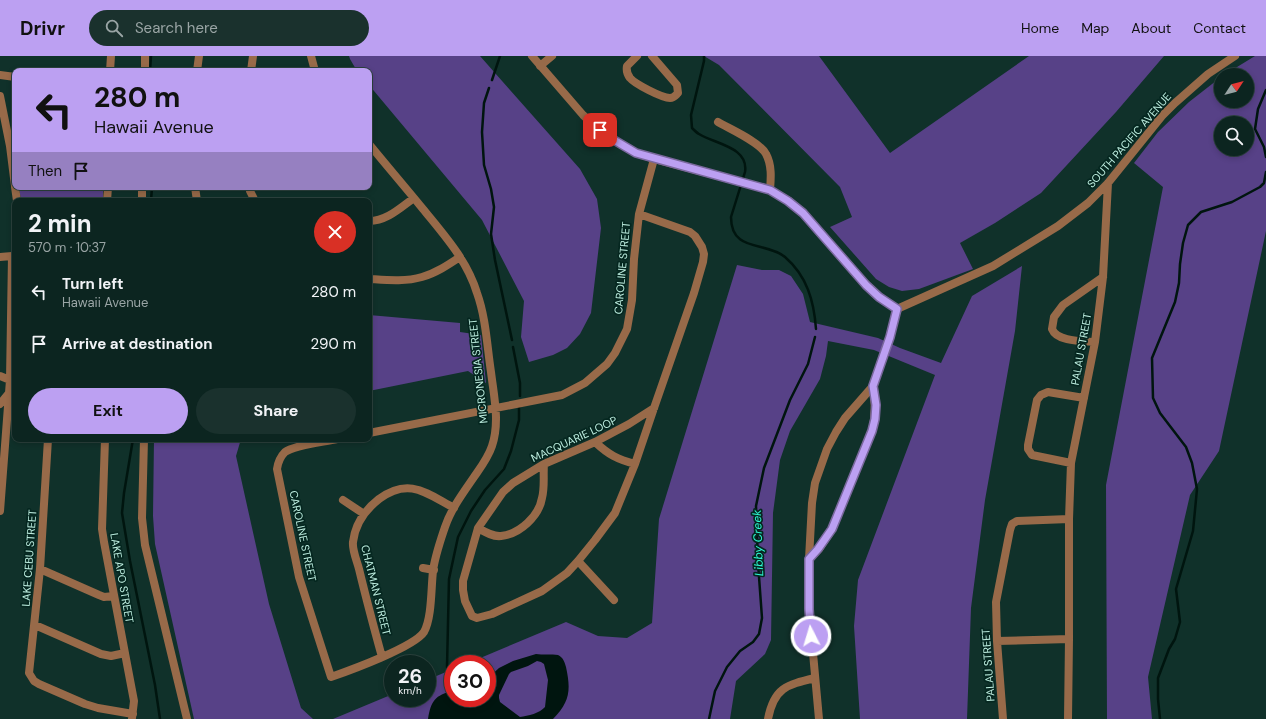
<!DOCTYPE html>
<html lang="en">
<head>
<meta charset="utf-8">
<style>
  :root { --surface:#0c2520; --page:#1a312d; --text:#f1f3f6; --muted:#9aa5a5; --line:#2c423e; --accent:#bca0f2 }
  body { margin:0; font-family:"DM Sans",sans-serif; background:var(--page); color:var(--text); height:100vh; display:flex; flex-direction:column; font-size:15px; white-space:nowrap }
  * { box-sizing:border-box; margin:0 }
  p { font-size:13px; color:var(--muted) }
  .icon { flex:none; width:22px; height:22px; fill:none; stroke:currentColor; stroke-width:2; stroke-linecap:round; stroke-linejoin:round }
  .map { position:relative; flex:1; overflow:hidden }
  .details { position:absolute; left:12px; top:142px; width:360px; height:244px; display:flex; flex-direction:column; background:var(--surface); border-radius:8px; box-shadow:0 2px 6px #0003,0 0 0 1px var(--line) }
  .details>* { flex:none }
  .banner { position:absolute; left:12px; top:12px; width:360px; height:122px; border-radius:8px; box-shadow:0 2px 6px #0003,0 0 0 1px var(--line); background:#bca0f2; color:#111; overflow:hidden }
  .needle { width:26px; rotate:54deg }
  .fabs { position:absolute; left:1214px; top:12px; display:grid; gap:8px }
  .fabs a { display:grid; place-items:center; width:40px; height:40px; border-radius:50%; background:var(--surface); box-shadow:0 2px 6px #0003,0 0 0 1px var(--line); font-size:20px }
  .speed { position:absolute; left:384px; top:599px; display:flex; gap:8px; font-size:20px; font-weight:700; text-align:center }
  .speed>* { display:grid; place-content:center; width:52px; height:52px; border-radius:50%; background:var(--surface); box-shadow:0 2px 6px #0003,0 0 0 1px var(--line); line-height:1 }
  .speed small { font-size:10px; font-weight:400 }
  .speed .limit { border:6px solid #d22; background:#fff; color:#111 }
  .pin { position:absolute; display:grid; place-items:center; width:34px; height:34px; color:#fff; margin:-17px; border-radius:8px; box-shadow:0 2px 6px #0006 }
  .me { position:absolute; width:44px; margin:-22px; rotate:355deg; stroke-linejoin:round; filter:drop-shadow(0 0 3px #0008) }
  .turn { display:flex; align-items:center; gap:14px; height:84px; padding:0 16px; font-size:18px }
  .turn .icon { width:52px; height:52px; stroke-width:2.5 }
  .turn b { display:block; font-size:28px; line-height:34px }
  .then { display:flex; align-items:center; height:38px; padding:0 16px; background:#0003; gap:8px; font-size:15px }
  .round { display:grid; place-items:center; flex:none; width:42px; height:42px; border-radius:21px; background:var(--page) }
  .overview { display:flex; align-items:center; justify-content:space-between; height:68px; padding:0 16px }
  h1 { font-size:24px; font-weight:700; line-height:30px }
  .cta { display:flex; gap:8px; margin-top:auto; padding:8px 16px }
  .cta a { flex:1; height:46px; border-radius:24px; background:var(--accent); color:#111; font-size:16px; font-weight:700; line-height:46px; text-align:center }
  .cta a+a { background:var(--page); color:var(--text) }
  ul { padding:0; list-style:none }
  li { display:flex; align-items:center; gap:12px; height:52px; padding:0 16px }
  li div { flex:1 }
  li b { display:block; font-size:15px }
  li em { font-style:normal }
  header { display:flex; align-items:center; gap:24px; box-sizing:border-box; height:56px; padding:0 20px; background:var(--accent); color:#111 }
  header strong { font-size:19px }
  nav { display:flex; gap:22px; margin-inline-start:auto; font-size:14px }
  .search { width:280px; height:36px; background:var(--page); display:flex; align-items:center; gap:10px; box-sizing:border-box; padding:0 14px; border-radius:22px; color:var(--muted); font-size:15px }
  .map>svg:first-child { display:block }
  .green { fill:#574187; fill-rule:evenodd }
  .water { fill:#00150f; fill-rule:evenodd }
  .lines { fill:none; stroke-linecap:round; stroke-linejoin:round }
  .stream { stroke:#00150f; stroke-width:2.5 }
  .minor { stroke:#986a49; stroke-width:8 }
  .route-casing { stroke:#7a689d; stroke-width:10 }
  .route { stroke:#bca0f2; stroke-width:7 }
  .labels { text-anchor:middle; stroke-width:3.5; stroke-linejoin:round; paint-order:stroke }
  .street-label { font-size:11px; fill:#beeee0; stroke:#052720 }
  .water-label { font-size:12px; font-style:italic; fill:#2efbd4; stroke:#052720 }
</style>
</head>
<body>
<header>
<strong>Drivr</strong>
<div class="search"><svg class="icon" aria-label="search" viewBox="0 0 24 24"><circle cx="10" cy="10" r="6"/><path d="M15 15l6 6"/></svg>Search here</div>
<nav><a>Home</a><a>Map</a><a>About</a><a>Contact</a></nav>
</header>
<div class="map">
<svg width="1266" height="663" viewBox="0 0 1266 663">
  <rect width="100%" height="100%" fill="#10312a"/>
  <path class="green" d="M349,0H480L580,113L597,143L601,172L591,257L580,278L567,292L553,299L529,306L521,281L524,245L482,164L369,29V15H357L350,3Z
    M704,0H819L890,97L1029,0H1164L1116,56L1041,137L995,167L960,187L973,213L919,233L902,235L889,231L876,223L830,171L852,161L840,131L719,9Z
    M1255,0H1266V175L1219,395L1190,439L1148,621L1152,663H1107L1106,429L1163,131L1134,107L1158,76L1189,46L1221,21V45H1247V19H1224ZM1221,67H1247V93H1221Z
    M19,131H101L103,134V145H21Z
    M737,209L762,214H779L791,220L803,238L810,266L878,282L900,292L941,307L972,240L1022,210L1015,275L985,444L971,552L967,663H860L854,570L858,524L935,319L874,294L828,285L826,300L820,323L790,375L780,404L773,457L771,584L765,598L736,625L730,663H333L393,638V642H427V624L453,613V642H487V608H466L566,566L598,580L627,582L652,567L659,463Z
    M369,259L460,267V276L481,279L486,327L468,315L369,335Z
    M154,383H241L236,400L269,548L301,652L313,663H194L155,488L153,460Z"/>
  <path class="water" d="M536,598C542,599 552,598 558,599C563,601 565,607 566,611C571,634 570,646 553,663H428C431,645 435,639 453,635V642H487V623L499,612L513,605ZM537,605L541,606L544,608L548,624L545,651C540,657 528,660 520,661L500,646L499,642V639L509,618L511,616L528,610Z"/>
  <g class="lines">
    <path class="stream" d="M704,0V5L691,59L692,72C694,74 697,77 699,78C715,88 749,91 745,116L731,161C731,197 766,185 785,201C807,220 814,245 816,273
      M150,15L151,0
      M492,24L500,0
      M489,32L484,47L482,76L484,109L491,133L494,151L491,178L495,204L512,284
      M1266,34L1258,53L1255,73L1264,91L1266,101
      M151,145L152,131
      M513,291L520,327V340
      M133,383L124,437L122,457L130,505L155,629L160,663
      M447,611L449,523L458,481L471,455L485,434L504,413L511,395L519,364V351
      M709,663L715,635L727,611L740,595L753,586L759,578L762,562L758,507L756,450L764,412L790,344L808,308L815,281
      M1160,663L1158,643V622L1169,593L1175,583L1180,566L1176,533L1193,475L1197,433L1192,407L1186,391L1160,357L1153,342L1152,302L1175,246L1179,227L1180,208L1183,187L1188,169L1201,156L1232,146L1260,131L1264,127L1266,116"/>
    <path class="minor" d="M311,0L315,15
      M532,0L583,59L599,74L613,84L636,97L654,103L770,134L789,145L803,157L866,229L879,241L897,253
      M637,0L627,10C626,15 627,18 630,22C635,28 662,42 670,42C674,42 675,40 678,37L677,29L652,0
      M540,10L552,0
      M110,15L111,0
      M145,15V0
      M197,15L199,0
      M251,15L253,0
      M0,19L15,21
      M0,40L10,90L15,130
      M718,66C730,73 760,86 766,98C772,109 771,122 770,134
      M15,131L17,145
      M195,131L197,145
      M250,131V135L255,145
      M107,145L108,131
      M142,145V131
      M639,158L690,176L695,180L702,191L704,198L703,206L694,237L654,352L635,408L615,457L595,484L578,505L567,517L542,535L492,558L477,562L472,560L465,545L463,534V525L478,472L503,436L513,427L544,408L595,386L629,368L654,352
      M369,165C387,165 400,152 414,142
      M0,201L12,200L10,324L0,455
      M369,223C386,224 405,226 422,221C436,217 448,209 460,201
      M1095,286C1083,285 1057,286 1052,273L1054,261L1063,249L1103,221
      M0,320L10,324
      M0,348L9,337
      M369,377L562,339L585,327L607,308L615,297L627,273L632,244L634,203L639,158L654,103
      M48,383L40,513L29,617L34,625L39,628L85,648L98,652L133,658
      M105,383L102,473L104,486L134,645L132,662
      M144,383L142,462L145,489L187,663
      M337,383C324,386 295,389 285,396C280,401 278,406 277,413L299,521L331,621C351,614 414,591 424,576C432,562 431,532 433,515C435,500 440,486 445,471C451,453 463,437 474,421C481,411 488,402 492,390C500,366 494,341 491,316C487,290 486,262 477,237C467,204 444,179 423,153C405,131 387,110 369,88
      M595,386C609,399 617,403 635,408
      M1071,407L1032,399L1028,393V389L1037,344L1041,339L1048,336L1084,342
      M343,444L364,458
      M478,472C485,476 493,481 501,480C520,478 539,460 542,442C545,431 543,419 544,408
      M809,503L819,493L832,473L872,375C876,359 875,346 873,330
      M578,505L614,544
      M423,512L434,514
      M40,513L99,539L104,541L114,540
      M35,569L101,598L111,600L125,597
      M997,585L1069,583
      M382,601C374,572 366,542 359,513C357,505 352,494 353,486C355,468 365,454 379,443C409,421 426,437 454,452
      M768,663C774,632 786,629 815,622
      M819,663L809,553V503L812,447L815,427L827,393L836,376L845,362L873,330L890,281L897,253L993,210L1058,170L1088,147L1108,127L1162,60L1175,47L1208,18L1235,0
      M1003,663L997,585L996,546L1010,474L1012,468L1017,465L1069,463
      M1068,663L1069,583V463L1071,407L1095,286L1103,221L1108,127"/>
  </g>
  <g class="lines">
    <defs>
      <path id="route" d="M600,74L614,84L636,97L770,134L788,145L803,157L866,229L879,241L897,253L890,281L873,330L876,349L875,363L872,375L832,473L818,493L809,503V553L811,580"/>
    </defs>
    <use href="#route" class="route-casing"/>
    <use href="#route" class="route"/>
  </g>
  <g class="labels">
    <g class="street-label">
      <text transform="translate(1129 84) rotate(-49)" y="4">SOUTH PACIFIC AVENUE</text>
      <text transform="translate(622 212) rotate(-85)" y="4">CAROLINE STREET</text>
      <text transform="translate(1081 293) rotate(-80)" y="4">PALAU STREET</text>
      <text transform="translate(478 315) rotate(-96)" y="4">MICRONESIA STREET</text>
      <text transform="translate(574 383) rotate(-25)" y="4">MACQUARIE LOOP</text>
      <text transform="translate(303 480) rotate(78)" y="4">CAROLINE STREET</text>
      <text transform="translate(29 502) rotate(-86)" y="4">LAKE CEBU STREET</text>
      <text transform="translate(122 522) rotate(80)" y="4">LAKE APO STREET</text>
      <text transform="translate(376 534) rotate(76)" y="4">CHATMAN STREET</text>
      <text transform="translate(988 609) rotate(-94)" y="4">PALAU STREET</text>
    </g>
    <g class="water-label">
      <text transform="translate(758 487) rotate(-92)" y="4">Libby Creek</text>
    </g>
  </g>
</svg>
<div class="fabs">
<a><svg class="needle" viewBox="-14 -14 28 28"><path d="M0-13l5 13h-10z" fill="#e53935"/><path d="M0 13l5-13h-10z" fill="#9aa5a5"/></svg></a>
<a><svg class="icon" aria-label="search" viewBox="0 0 24 24"><circle cx="10" cy="10" r="6"/><path d="M15 15l6 6"/></svg></a>
</div>
<div class="speed"><div>26<small>km/h</small></div><div class="limit">30</div></div>
<div class="pin" style="left:600px;top:74px;background:#d93025"><svg class="icon" aria-label="arrive" viewBox="0 0 24 24"><path d="M6 21V4h12l-3 4 3 4H6"/></svg></div>
<svg class="me" style="left:811px;top:580px" viewBox="-20 -20 40 40"><circle r="17" fill="#bca0f2" stroke="#fff" stroke-width="3"/><path d="M0-11L8 9 0 5-8 9z" fill="#fff"/></svg>
<div class="banner">
<div class="turn"><svg class="icon" aria-label="left" viewBox="0 0 24 24"><path d="M17 20v-9H6M10 6l-5 5 5 5"/></svg><div><b>280 m</b>Hawaii Avenue</div></div>
<div class="then">Then<svg class="icon" aria-label="arrive" viewBox="0 0 24 24"><path d="M6 21V4h12l-3 4 3 4H6"/></svg></div>
</div>
<section class="details">
<div class="overview"><div><h1>2 min</h1><p>570 m · 10:37</p></div><a class="round" style="background:#d93025;color:#fff"><svg class="icon" aria-label="close" viewBox="0 0 24 24"><path d="M6 6l12 12M18 6L6 18"/></svg></a></div>
<ul>
<li><svg class="icon" aria-label="left" viewBox="0 0 24 24"><path d="M17 20v-9H6M10 6l-5 5 5 5"/></svg><div><b>Turn left</b><p>Hawaii Avenue</p></div><em>280 m</em></li>
<li><svg class="icon" aria-label="arrive" viewBox="0 0 24 24"><path d="M6 21V4h12l-3 4 3 4H6"/></svg><div><b>Arrive at destination</b></div><em>290 m</em></li>
</ul>
<div class="cta"><a>Exit</a><a>Share</a></div>
</section>
</div>
</body>
</html>
